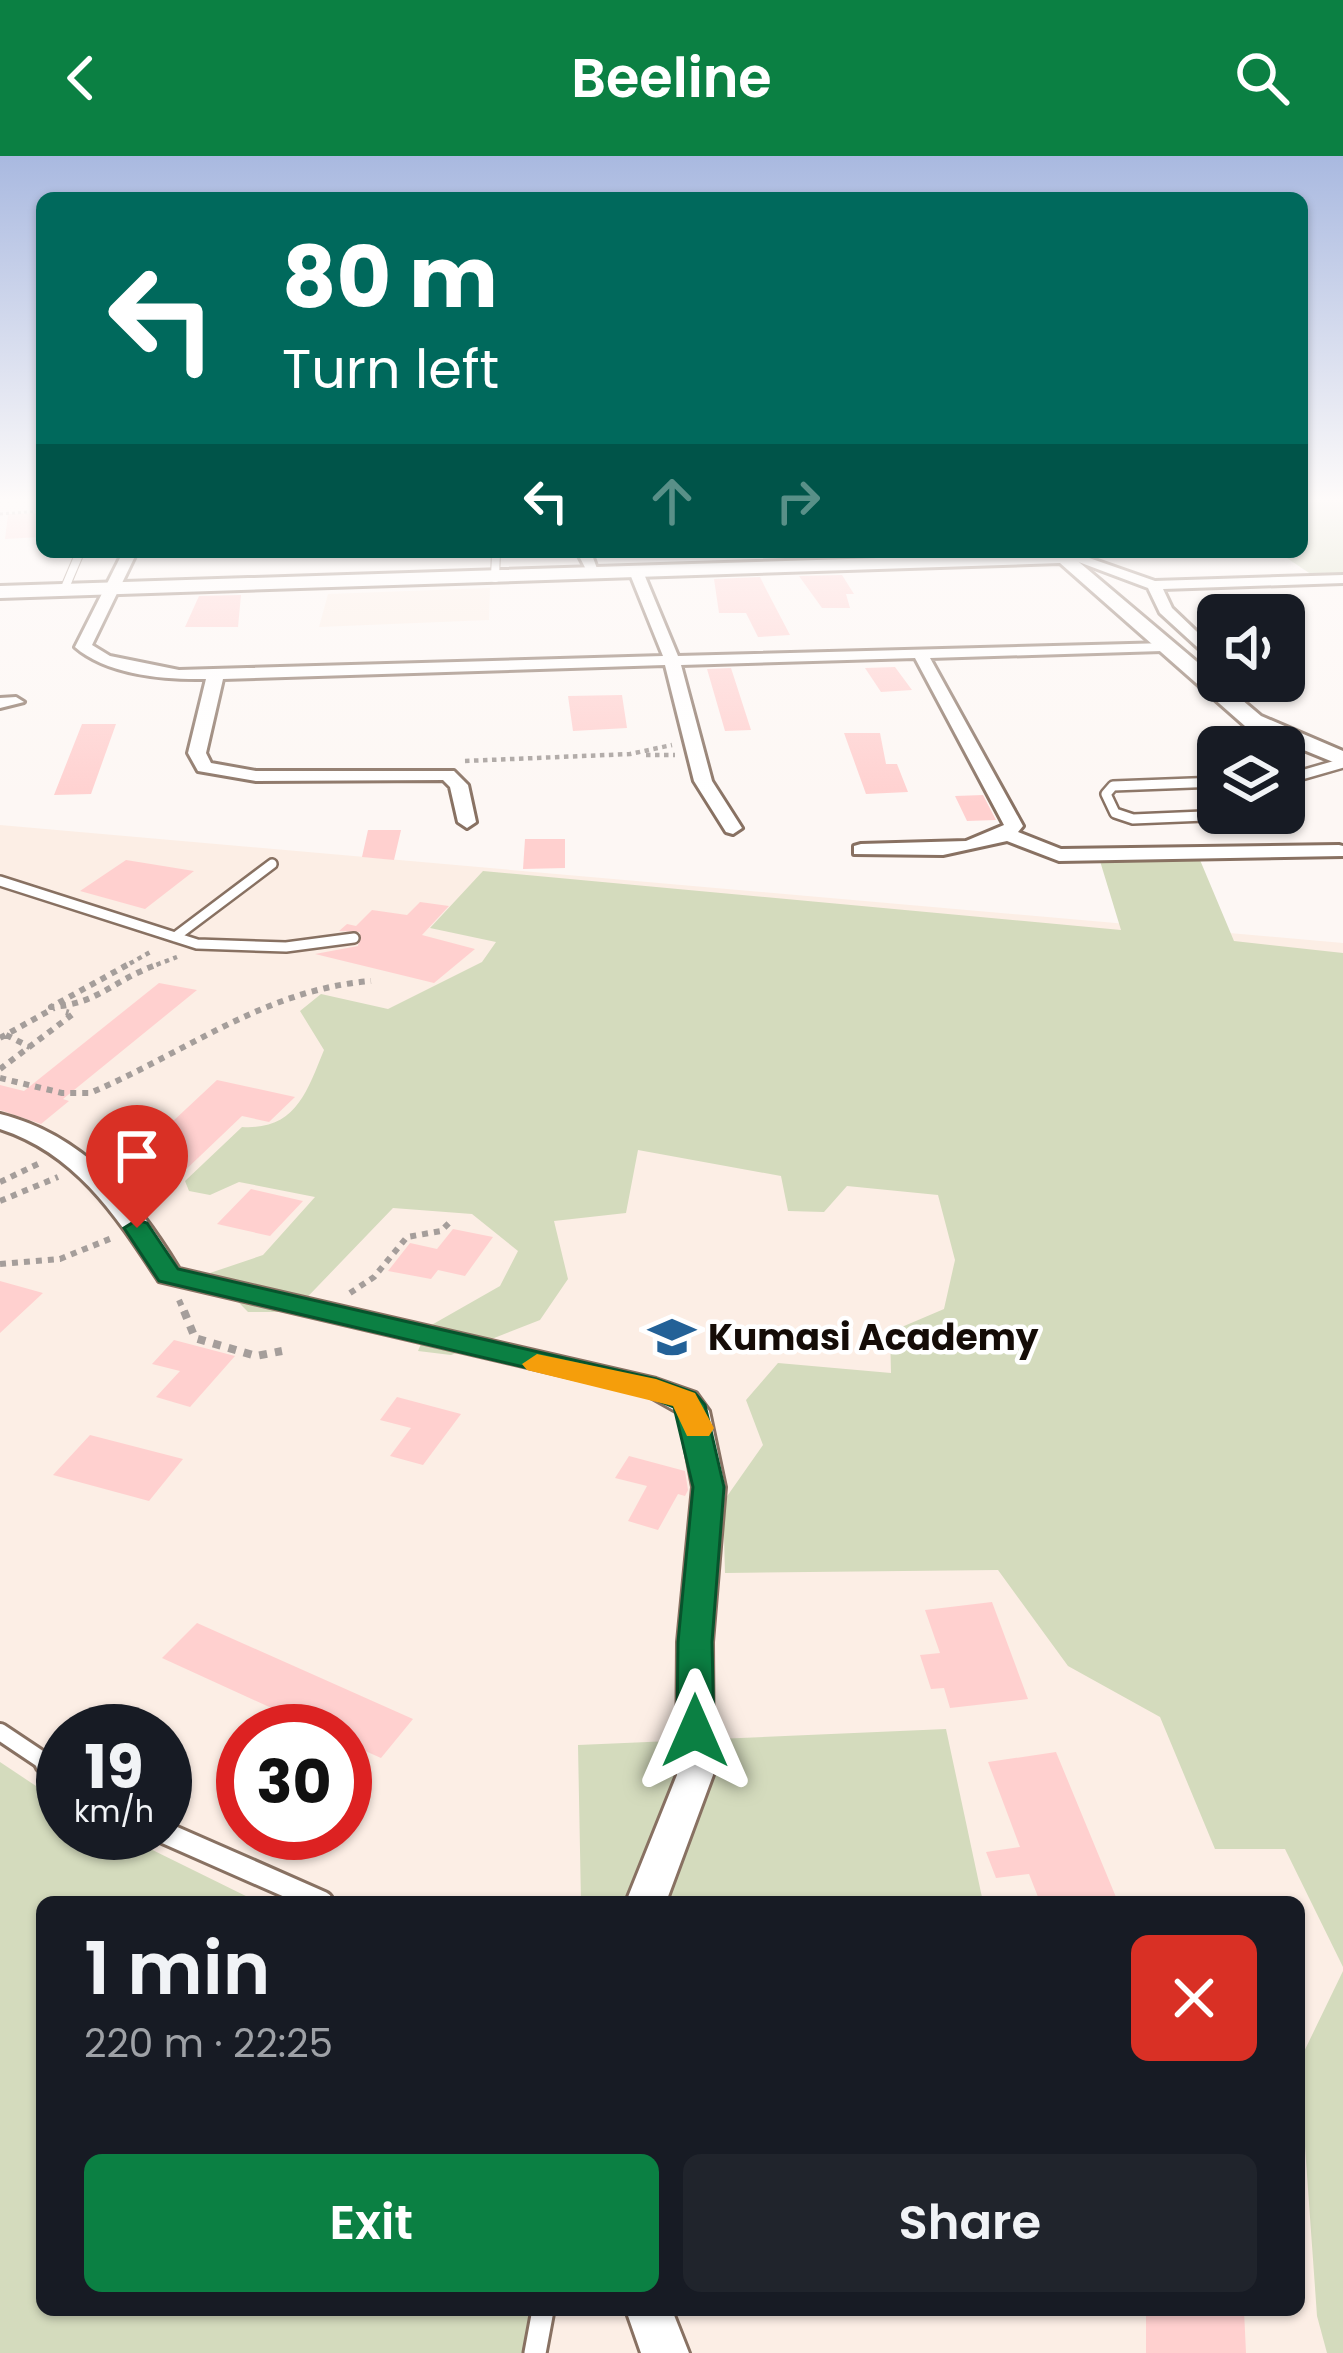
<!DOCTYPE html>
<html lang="en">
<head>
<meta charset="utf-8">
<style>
  :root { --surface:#171b24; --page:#20242c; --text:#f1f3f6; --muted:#9ea1a6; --accent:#0b8043 }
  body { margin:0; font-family:Poppins,sans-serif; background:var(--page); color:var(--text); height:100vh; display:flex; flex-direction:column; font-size:45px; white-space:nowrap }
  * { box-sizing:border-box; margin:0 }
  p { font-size:39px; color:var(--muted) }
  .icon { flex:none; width:66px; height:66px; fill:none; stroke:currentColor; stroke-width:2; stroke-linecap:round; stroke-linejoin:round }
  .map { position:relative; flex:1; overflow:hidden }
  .panel { position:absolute; left:36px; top:1740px; width:1269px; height:420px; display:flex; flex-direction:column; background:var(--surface); border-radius:18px; box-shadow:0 3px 9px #0004 }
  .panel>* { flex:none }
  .banner { position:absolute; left:36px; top:36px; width:1272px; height:366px; border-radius:18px; box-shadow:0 3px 9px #0004; background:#00695c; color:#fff; overflow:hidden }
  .buttons { position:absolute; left:1197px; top:438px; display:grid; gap:24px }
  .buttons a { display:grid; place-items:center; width:108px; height:108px; border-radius:18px; background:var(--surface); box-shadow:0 3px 9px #0004; font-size:60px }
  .speed { position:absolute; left:36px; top:1548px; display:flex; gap:24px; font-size:60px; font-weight:700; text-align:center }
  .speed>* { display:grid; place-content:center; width:156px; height:156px; border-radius:50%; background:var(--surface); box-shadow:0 3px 9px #0004; line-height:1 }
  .speed small { font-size:30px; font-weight:400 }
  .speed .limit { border:18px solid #d22; background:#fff; color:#111 }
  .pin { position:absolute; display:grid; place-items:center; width:102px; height:102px; color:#fff; margin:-123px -51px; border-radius:50% 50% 50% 0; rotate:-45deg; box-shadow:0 0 12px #0007 }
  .pin .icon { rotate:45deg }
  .me { position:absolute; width:132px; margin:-66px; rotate:0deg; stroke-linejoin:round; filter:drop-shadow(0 0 9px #0008) }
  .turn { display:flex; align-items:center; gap:42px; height:252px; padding:0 48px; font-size:54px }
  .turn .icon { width:156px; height:156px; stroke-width:2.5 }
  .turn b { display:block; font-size:84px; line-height:102px }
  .lanes { display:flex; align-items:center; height:114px; padding:0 48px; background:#0003; justify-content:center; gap:60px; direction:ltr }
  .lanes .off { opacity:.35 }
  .round { display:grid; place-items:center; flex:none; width:126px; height:126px; border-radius:18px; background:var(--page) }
  .summary { display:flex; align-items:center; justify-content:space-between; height:204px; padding:0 48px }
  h1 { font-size:72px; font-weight:600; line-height:90px }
  .cta { display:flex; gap:24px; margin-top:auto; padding:24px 48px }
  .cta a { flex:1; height:138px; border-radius:18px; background:var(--accent); color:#fff; font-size:48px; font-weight:600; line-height:138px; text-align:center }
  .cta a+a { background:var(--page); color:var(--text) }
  header { display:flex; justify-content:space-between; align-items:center; height:156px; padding:0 48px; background:var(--accent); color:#fff; font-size:54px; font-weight:600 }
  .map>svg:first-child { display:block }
  .built { fill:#fceee5; fill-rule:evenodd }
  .green { fill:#d4dbbd }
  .building { fill:#ffd0cf }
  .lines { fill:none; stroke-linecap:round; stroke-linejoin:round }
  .service-far3-casing { stroke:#887162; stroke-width:10 }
  .service-far2-casing { stroke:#887162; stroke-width:14 }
  .service-far1-casing { stroke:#887162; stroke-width:22 }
  .service-casing { stroke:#887162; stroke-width:27 }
  .minor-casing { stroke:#887162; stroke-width:6 }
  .tertiary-casing { stroke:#887162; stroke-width:6 }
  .path-far3 { stroke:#a59e9b; stroke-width:3; stroke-dasharray:3 3; stroke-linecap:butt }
  .path-far2 { stroke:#a59e9b; stroke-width:4.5; stroke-dasharray:4.5 4.5; stroke-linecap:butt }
  .path-far1 { stroke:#a59e9b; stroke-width:6; stroke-dasharray:6 6; stroke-linecap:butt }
  .path { stroke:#a59e9b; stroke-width:8; stroke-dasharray:8 8; stroke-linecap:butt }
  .service-far3 { stroke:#fff; stroke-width:8 }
  .service-far2 { stroke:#fff; stroke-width:9 }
  .service-far1 { stroke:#fff; stroke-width:16 }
  .service { stroke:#fff; stroke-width:21 }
  .minor { fill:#fff; fill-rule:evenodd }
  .tertiary { fill:#fff; fill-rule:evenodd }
  .route { fill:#0b8043; stroke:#07532c; stroke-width:3 }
  .slow { fill:#f59e0b }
  .labels { text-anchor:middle; stroke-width:9; stroke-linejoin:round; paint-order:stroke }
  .poi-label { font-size:36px; font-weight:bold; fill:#150c07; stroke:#fff; text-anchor:start }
</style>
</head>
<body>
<header><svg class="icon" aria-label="back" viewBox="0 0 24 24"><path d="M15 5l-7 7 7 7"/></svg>Beeline<svg class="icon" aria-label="search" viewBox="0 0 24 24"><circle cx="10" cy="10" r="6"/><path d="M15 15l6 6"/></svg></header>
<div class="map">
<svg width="1343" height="2197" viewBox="0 0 1343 2197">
  <rect width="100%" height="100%" fill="#fdf7f4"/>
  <path class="built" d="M490,432L489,464L319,471L328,438Z
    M0,669L1343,787V2197H0ZM63,1575H165V1677H63ZM243,1575H345V1677H243ZM42,1746H1299V2154H42Z"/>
  <path class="green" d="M1302,341H1343V421L1318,423L1278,396H1302Z
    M1200,704L1234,785L1343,797V1811L1285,1693H1215L1160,1561L1068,1510L998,1414L725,1417L723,1346L763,1289L746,1244L778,1207L891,1217L890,1176L944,1153L955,1104L938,1039L847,1030L824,1056L788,1055L781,1020L638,994L626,1057L554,1065L568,1123L540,1164L451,1199L418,1195L428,1171L500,1130L518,1095L472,1058L393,1052L293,1156H248L210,1117L263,1099L315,1041L239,1026L210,1039L189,1035L185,1025L242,971C295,974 306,938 324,894L300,855L321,838L388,853L482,806L496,786L430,772L483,715L1121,774L1100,705Z
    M946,1573L983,1746H581L578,1589Z
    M0,1606L63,1648V1677H118L258,1746H42V2154H544L542,2197H0Z
    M1343,1815V2197H1327L1317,2160L1299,1906Z"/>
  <path class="building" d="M42,357V381L5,383L8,358Z
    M842,419L854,438H846L850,452H822L799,420Z
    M760,421L767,435L790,479L758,481L746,457H719L714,423Z
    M241,439L238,471H185L199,440Z
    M895,511L912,534L881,536L865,512Z
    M731,512L751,574L725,575L707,513Z
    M622,539L627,572L573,575L568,540Z
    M82,568H116L91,638L54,639Z
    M844,577H880L886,608H897L908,636L866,638Z
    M983,639L996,664L967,665L955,640Z
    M368,674H401L394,704L362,701Z
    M525,683H565V712L523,713Z
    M126,704L194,715L145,753L80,735Z
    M420,746L449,750L422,779L475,793L434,827L315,798L358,790L360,776L339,775L347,768L356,770L372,754L407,759Z
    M159,827L197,834L63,943L69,945L41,968L0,954V929L24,935Z
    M217,924L295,941L269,966L242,960L177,1022L125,1010Z
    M251,1033L303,1045L270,1080L217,1068Z
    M453,1073L493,1081L465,1120L438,1114L431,1123L388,1115L410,1087L437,1093Z
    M0,1125L43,1137L0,1177Z
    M174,1184L235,1200L190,1251L156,1241L180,1215L152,1208Z
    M397,1241L461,1258L423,1309L390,1300L411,1272L380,1264Z
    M90,1279L183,1303L149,1345L53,1319Z
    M629,1300L685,1315L688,1334L685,1340L678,1338L658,1374L628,1365L647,1330L615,1322Z
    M992,1446L1028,1543L950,1552L944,1532L931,1533L920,1499L940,1497L925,1454Z
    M197,1467L413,1563L381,1602L345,1586V1575H322L162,1502Z
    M1056,1596L1118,1746H1040L1029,1718L996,1722L986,1696L1020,1691L988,1606Z
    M1146,2154H1244L1246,2197H1146Z"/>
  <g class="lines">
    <defs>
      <path id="service-far3" d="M495,422L496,396
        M64,434L78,401"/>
      <path id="service-far2" d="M1284,624L1343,607
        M1218,626L1113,630L1106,638L1115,657L1133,663L1275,657
        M0,725L197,788L286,791L354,782
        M175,781L272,708"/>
      <path id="service-far1" d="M0,1576L51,1610"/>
      <path id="service" d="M46,1607L63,1618
        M165,1677L322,1746
        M535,2197L543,2154"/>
      <path id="minor" d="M123,396H137L92,489L110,500L179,514L663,500L630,418L637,414L644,418L678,500L1167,487L1170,490L1162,495L930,502L1023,670L1018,676L1061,693L1339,689L1343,690V700L1059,705L1007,685L943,699L854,698V690L861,688L966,685L1004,669L915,502L681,509L712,625L742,672L733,678L726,676L694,625L665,509L223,523L206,597L211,607L256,615H454L468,629L476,666L467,672L458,666L450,631L443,624L256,625L198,615L188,597L206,523C165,524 107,519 75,491Z
        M577,396H591L600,421H590Z
        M1052,396H1072L1155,425L1343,419V427L1163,433L1172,452L1218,496V510L1160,457L1148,432Z
        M1221,525H1241L1222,537H1210V531Z
        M0,542L16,541L24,546L0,552Z
        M0,958C84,979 136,1042 179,1113L656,1223L696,1237L709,1255L725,1331L712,1486L713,1619L666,1746H626L677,1619L678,1486L693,1331L679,1257L647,1239L159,1125C117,1061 77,998 0,973Z
        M626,2154H672L689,2197H641Z"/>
      <path id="tertiary" d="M1067,396L1261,560L1343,595V610L1245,570L1060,407L0,442V430Z"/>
    </defs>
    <use href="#service-far3" class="service-far3-casing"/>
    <use href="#service-far2" class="service-far2-casing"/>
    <use href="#service-far1" class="service-far1-casing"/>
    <use href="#service" class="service-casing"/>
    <use href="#minor" class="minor-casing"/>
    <use href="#tertiary" class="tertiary-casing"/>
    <path class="path-far3" d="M0,358L42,355"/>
    <path class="path-far2" d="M646,599H675
      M465,605L630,598L672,589
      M122,812L152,795
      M148,812L177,801"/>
    <path class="path-far1" d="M127,809L51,851C98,848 112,825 156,809
      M6,879L30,891
      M0,882L54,852
      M0,913L73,858L66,856
      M0,922L62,937H90C185,897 266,833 371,825
      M0,1026L40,1007
      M0,1045L58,1021
      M0,1108L60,1103L112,1082
      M350,1137L374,1121L407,1081L441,1075L450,1066
      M179,1144L185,1158"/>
    <path class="path" d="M184,1155L195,1182L256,1200L282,1195"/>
    <use href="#service-far3" class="service-far3"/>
    <use href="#service-far2" class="service-far2"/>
    <use href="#service-far1" class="service-far1"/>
    <use href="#service" class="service"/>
    <use href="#minor" class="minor"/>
    <use href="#tertiary" class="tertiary"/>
  </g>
  <linearGradient id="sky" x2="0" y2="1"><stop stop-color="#a9b9e0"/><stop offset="0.53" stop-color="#fefbfa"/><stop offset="1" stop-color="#fefbfa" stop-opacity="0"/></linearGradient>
  <rect width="1343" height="648" fill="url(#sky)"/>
  <path class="route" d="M137,1064L147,1067L178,1113L656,1223L695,1237L705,1249L724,1331L712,1486L714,1575L708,1585H683L677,1575L678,1486L693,1331L674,1251L647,1240L159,1125L124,1072Z"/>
  <path class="slow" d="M537,1198L656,1223L695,1237L714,1272L709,1280H687L673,1250L527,1214L522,1208Z"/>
  <defs>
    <symbol id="school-bare" viewBox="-9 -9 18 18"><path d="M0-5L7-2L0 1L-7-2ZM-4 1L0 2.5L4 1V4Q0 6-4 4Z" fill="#236197" stroke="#fff" stroke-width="2.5" paint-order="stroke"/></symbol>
  </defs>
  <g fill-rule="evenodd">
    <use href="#school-bare" x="639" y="1148" width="66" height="66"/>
  </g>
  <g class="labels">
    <g class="poi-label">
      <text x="708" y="1194">Kumasi Academy</text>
    </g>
  </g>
</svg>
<div class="buttons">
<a><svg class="icon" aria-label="sound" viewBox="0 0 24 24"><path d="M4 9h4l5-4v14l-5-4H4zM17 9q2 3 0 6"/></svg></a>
<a><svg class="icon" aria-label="layers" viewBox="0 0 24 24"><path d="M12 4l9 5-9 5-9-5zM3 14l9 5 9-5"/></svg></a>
</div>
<div class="speed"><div>19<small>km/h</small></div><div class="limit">30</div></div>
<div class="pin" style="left:137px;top:1072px;background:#d93025"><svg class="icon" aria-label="arrive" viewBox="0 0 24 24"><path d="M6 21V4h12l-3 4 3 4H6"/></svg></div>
<svg class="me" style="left:695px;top:1575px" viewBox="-20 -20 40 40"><path d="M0-17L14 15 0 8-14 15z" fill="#0b8043" stroke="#fff" stroke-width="4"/></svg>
<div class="banner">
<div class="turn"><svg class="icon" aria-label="left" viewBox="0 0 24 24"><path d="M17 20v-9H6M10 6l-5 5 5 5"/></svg><div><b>80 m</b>Turn left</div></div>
<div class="lanes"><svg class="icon" aria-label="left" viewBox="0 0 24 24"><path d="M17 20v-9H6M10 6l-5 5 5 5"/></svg><svg class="icon off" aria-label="ahead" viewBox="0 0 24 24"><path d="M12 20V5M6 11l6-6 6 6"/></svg><svg class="icon off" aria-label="right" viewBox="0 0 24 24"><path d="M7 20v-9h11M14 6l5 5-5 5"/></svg></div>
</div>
<section class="panel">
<div class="summary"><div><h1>1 min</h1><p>220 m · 22:25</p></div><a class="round" style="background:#d93025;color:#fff"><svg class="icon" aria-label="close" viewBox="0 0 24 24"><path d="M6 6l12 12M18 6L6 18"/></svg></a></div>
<div class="cta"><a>Exit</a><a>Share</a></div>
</section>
</div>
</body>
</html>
